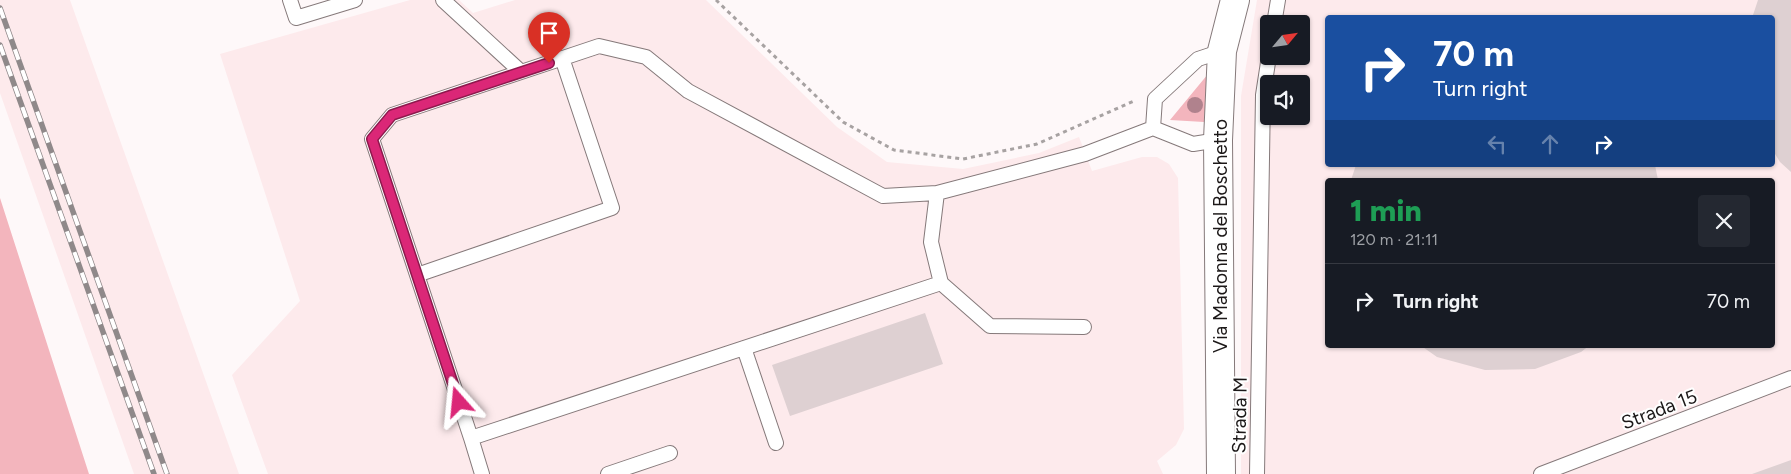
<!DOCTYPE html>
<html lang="en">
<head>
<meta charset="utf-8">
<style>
  :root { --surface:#171b24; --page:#242831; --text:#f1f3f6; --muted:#9ea1a6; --line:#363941 }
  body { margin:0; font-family:Figtree,sans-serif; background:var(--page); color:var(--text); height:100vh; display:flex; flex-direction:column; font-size:19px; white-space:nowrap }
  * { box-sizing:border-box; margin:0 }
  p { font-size:16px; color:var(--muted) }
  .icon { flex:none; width:28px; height:28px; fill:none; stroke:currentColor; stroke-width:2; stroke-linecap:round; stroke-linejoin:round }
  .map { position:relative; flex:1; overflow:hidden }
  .sheet { position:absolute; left:1325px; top:178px; width:450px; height:170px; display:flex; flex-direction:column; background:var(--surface); border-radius:5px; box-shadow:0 1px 4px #0004 }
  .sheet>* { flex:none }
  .hud { position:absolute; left:1325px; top:15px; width:450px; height:152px; border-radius:5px; box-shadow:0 1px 4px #0004; background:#1a4fa0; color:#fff; overflow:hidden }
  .needle { width:32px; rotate:61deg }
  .buttons { position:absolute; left:1260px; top:15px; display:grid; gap:10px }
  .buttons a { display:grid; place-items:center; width:50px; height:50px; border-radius:5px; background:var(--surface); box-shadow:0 1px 4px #0004; font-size:25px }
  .pin { position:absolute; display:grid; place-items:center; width:42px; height:42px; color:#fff; margin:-51px -21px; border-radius:50% 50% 50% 0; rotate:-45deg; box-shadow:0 0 5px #0007 }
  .pin .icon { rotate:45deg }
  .me { position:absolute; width:55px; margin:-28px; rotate:342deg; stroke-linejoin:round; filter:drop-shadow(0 0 4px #0008) }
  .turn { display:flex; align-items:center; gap:18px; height:105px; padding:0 25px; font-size:22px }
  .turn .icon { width:65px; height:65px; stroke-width:2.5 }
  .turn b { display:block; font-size:35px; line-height:42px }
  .lanes { display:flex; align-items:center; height:48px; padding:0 25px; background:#0003; justify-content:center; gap:25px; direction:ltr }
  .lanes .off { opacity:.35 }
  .round { display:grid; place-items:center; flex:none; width:52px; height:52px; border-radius:5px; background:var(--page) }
  .summary { display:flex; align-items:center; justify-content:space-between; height:85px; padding:0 25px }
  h1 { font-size:30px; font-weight:800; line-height:38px; color:#1e9e55 }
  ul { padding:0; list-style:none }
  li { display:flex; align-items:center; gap:15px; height:75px; padding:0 25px; border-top:1px solid var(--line) }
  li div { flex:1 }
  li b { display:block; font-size:19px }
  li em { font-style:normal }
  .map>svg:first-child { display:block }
  .built { fill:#fdeaec; fill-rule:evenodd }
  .green { fill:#f3b5bd }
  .building { fill:#ded0d2 }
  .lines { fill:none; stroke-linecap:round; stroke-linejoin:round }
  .lane-casing { stroke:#85797a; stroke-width:16 }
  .secondary-casing { stroke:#85797a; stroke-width:30 }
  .path { stroke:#a7a2a2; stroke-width:3; stroke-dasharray:4 4; stroke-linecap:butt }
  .lane { stroke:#fff; stroke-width:14 }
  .secondary { stroke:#fff; stroke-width:28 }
  .rail-casing { stroke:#8f898a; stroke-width:5.5 }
  .rail { stroke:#fff; stroke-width:4; stroke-dasharray:11; stroke-linecap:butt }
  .tree { fill:#b0828d }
  .route-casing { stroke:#8e194d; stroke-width:12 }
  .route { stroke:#db2777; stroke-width:9 }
  .labels { text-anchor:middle; stroke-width:4; stroke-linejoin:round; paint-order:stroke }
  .street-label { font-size:19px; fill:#1c1818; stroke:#fff }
</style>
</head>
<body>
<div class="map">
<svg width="1791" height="474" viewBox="0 0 1791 474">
  <rect width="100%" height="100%" fill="#fef8f9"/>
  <path class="built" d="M0,0H70L239,474H134L0,93Z
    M410,0H459L473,13L515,0H706L837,127L887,162L963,169L1039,153L1079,137L1092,171L1142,157H1157L1169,164L1178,178L1184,429L1176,445L1157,461L1163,474H268L232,375L300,301L220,54Z
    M1257,0H1791V474H1241V96ZM1328,18H1772V165H1328ZM1269,24H1301V56H1269ZM1269,84H1301V116H1269ZM1328,180H1772V345H1328Z"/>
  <path class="green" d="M1208,74L1204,122L1170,120Z
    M0,198L89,474H0Z"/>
  <path class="building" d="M1758,0H1791V172L1780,162L1772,149V18H1752Z
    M1356,165H1655L1658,180H1351Z
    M925,313L943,364L790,416L772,365Z
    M1420,345H1590L1581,352L1535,369L1485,370L1437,357Z
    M1791,460V474H1752Z"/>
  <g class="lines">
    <defs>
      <path id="lane" d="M290,0L296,18L355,0
        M443,0L521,72
        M1274,24L1278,0
        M1218,140L1193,144L1153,128L1155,99L1198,59L1222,51
        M937,193L883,196L688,91L646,57L599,46L392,115L372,139L471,438L941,283
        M417,275L612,208L562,58
        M1084,327L990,326L941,283L931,242L937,193L1085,154L1153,128
        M744,348L776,443
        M471,438L482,474
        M608,474L670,453
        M1257,474L1263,95L1269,56
        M1541,474L1791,378"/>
      <path id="secondary" d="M1221,474L1218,140L1222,51L1235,0"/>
    </defs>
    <use href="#lane" class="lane-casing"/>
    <use href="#secondary" class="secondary-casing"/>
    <path class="path" d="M716,0L843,122L894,150L963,159L1037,144L1136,100"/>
    <use href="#lane" class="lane"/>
    <use href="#secondary" class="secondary"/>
    <defs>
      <path id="rail" d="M0,8L167,474
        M0,45L154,474"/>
    </defs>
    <use href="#rail" class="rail-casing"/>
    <use href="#rail" class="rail"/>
  </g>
  <circle class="tree" cx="1195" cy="105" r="8"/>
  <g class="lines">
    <defs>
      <path id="route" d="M459,402L372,139L392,115L549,63"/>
    </defs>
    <use href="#route" class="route-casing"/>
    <use href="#route" class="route"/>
  </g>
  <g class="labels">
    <g class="street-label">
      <text transform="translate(1220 236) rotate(-90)" y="7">Via Madonna del Boschetto</text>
      <text transform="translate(1659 409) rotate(-21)" y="7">Strada 15</text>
      <text transform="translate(1239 415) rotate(-89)" y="7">Strada M</text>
    </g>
  </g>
</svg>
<div class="buttons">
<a><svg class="needle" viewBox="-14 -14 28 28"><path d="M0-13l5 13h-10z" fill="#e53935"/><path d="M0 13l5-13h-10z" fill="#9ea1a6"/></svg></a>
<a><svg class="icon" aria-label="sound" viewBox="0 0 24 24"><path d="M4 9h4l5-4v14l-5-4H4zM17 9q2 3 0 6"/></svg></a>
</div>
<div class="pin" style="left:549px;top:63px;background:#d93025"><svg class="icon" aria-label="arrive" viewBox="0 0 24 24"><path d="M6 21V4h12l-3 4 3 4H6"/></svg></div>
<svg class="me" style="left:459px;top:402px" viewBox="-20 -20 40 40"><path d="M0-17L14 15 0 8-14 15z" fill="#db2777" stroke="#fff" stroke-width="4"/></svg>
<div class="hud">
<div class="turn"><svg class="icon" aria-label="right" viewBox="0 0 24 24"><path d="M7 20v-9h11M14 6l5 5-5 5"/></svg><div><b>70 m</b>Turn right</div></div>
<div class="lanes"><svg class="icon off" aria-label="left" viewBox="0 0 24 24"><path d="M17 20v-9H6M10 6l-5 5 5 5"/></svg><svg class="icon off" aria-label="ahead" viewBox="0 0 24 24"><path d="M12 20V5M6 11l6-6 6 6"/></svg><svg class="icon" aria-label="right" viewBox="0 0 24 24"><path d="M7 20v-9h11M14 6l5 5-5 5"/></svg></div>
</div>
<section class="sheet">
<div class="summary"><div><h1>1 min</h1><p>120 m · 21:11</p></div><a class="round"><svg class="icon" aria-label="close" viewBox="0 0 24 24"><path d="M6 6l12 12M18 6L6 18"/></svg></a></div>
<ul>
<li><svg class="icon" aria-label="right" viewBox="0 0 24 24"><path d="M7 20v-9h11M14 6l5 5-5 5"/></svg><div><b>Turn right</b></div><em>70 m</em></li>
</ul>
</section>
</div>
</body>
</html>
